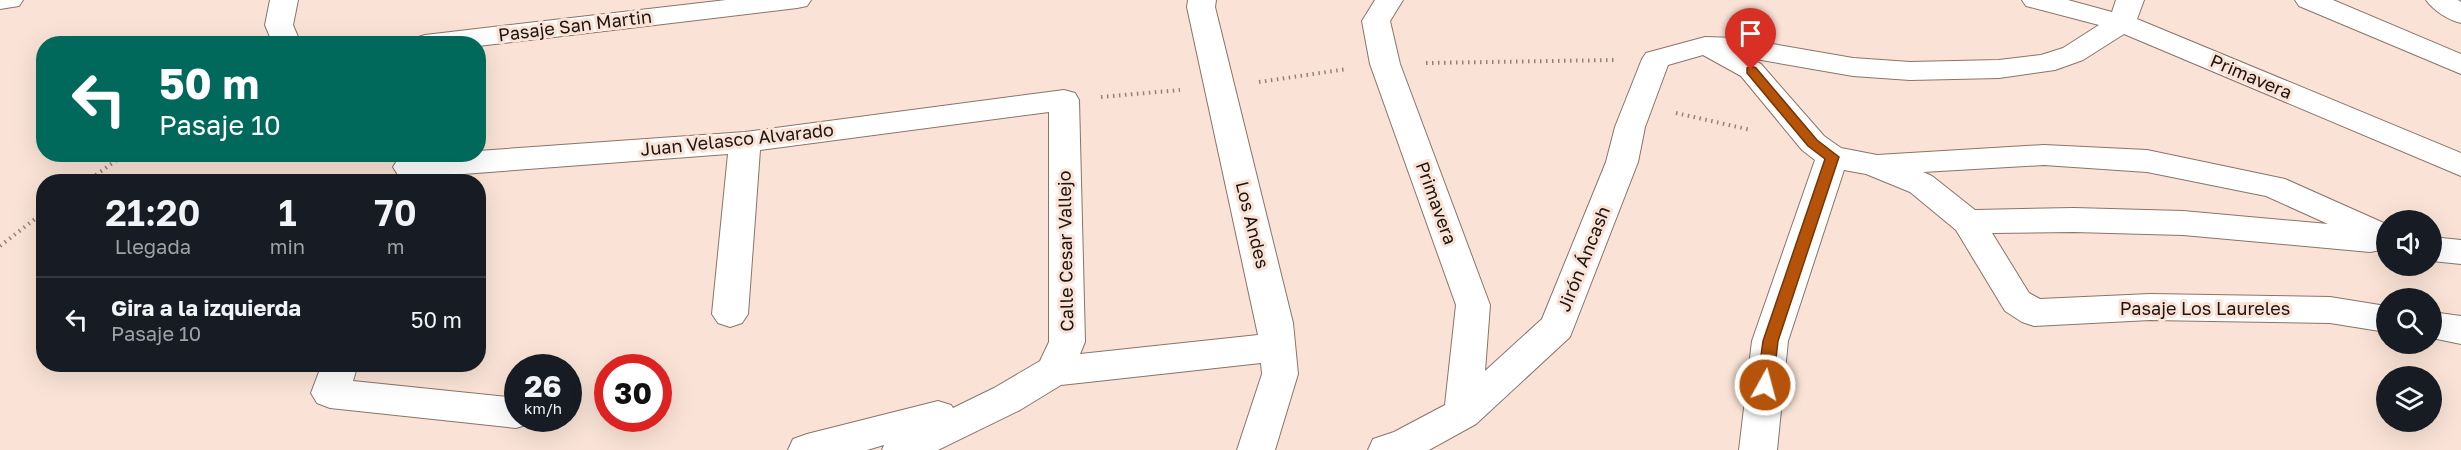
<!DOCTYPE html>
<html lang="es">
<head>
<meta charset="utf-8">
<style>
  :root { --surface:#171b24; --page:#20242c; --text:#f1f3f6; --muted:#9ea1a6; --line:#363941 }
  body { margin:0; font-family:"Golos Text",sans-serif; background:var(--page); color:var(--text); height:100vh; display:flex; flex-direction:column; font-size:22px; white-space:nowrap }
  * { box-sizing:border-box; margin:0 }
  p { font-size:20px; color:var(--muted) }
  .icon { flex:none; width:33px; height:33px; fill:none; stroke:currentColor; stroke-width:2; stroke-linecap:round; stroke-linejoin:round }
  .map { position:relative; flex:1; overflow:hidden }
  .sheet { position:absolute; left:36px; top:174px; width:450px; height:198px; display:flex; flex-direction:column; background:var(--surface); border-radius:24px; box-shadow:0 6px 24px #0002 }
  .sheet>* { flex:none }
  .banner { position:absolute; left:36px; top:36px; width:450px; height:126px; border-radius:24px; box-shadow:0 6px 24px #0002; background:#00695c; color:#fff; overflow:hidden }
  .controls { position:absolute; left:2376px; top:210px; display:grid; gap:12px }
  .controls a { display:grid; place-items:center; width:66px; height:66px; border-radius:50%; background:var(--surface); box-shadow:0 6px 24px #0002; font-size:30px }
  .speed { position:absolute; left:504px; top:354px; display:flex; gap:12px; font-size:30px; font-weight:700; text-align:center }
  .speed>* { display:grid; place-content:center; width:78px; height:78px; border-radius:50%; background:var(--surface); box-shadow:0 6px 24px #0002; line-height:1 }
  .speed small { font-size:15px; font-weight:400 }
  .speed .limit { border:9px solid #d22; background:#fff; color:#111 }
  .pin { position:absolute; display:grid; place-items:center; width:51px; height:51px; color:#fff; margin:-62px -26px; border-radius:50% 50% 50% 0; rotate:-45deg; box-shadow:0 0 6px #0007 }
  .pin .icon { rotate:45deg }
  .me { position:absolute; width:66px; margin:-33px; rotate:7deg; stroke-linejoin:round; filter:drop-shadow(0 0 4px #0008) }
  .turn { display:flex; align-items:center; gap:21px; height:126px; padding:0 24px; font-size:27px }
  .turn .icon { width:78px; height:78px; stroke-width:2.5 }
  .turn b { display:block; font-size:42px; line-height:51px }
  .eta { display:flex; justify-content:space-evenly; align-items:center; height:102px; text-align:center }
  .eta b { font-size:36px; font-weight:600; line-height:42px }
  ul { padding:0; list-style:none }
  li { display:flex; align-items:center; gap:18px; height:84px; padding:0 24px; border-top:2px solid var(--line) }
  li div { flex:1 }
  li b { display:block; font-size:22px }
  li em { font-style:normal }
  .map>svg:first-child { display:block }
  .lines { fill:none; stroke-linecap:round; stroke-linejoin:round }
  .minor-casing { stroke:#897469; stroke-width:2 }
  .path { stroke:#928279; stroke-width:4; stroke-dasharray:1.5 4.5; stroke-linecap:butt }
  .minor { fill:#fff; fill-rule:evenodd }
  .route { fill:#b45309; stroke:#753606; stroke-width:1.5 }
  .labels { text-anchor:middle; stroke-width:6; stroke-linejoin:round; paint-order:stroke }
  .street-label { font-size:18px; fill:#1d1511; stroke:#fae3d6 }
</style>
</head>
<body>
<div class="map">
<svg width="2461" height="450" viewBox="0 0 2461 450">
  <rect width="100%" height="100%" fill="#fae3d6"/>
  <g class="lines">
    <defs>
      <path id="minor" d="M0,0H23L19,6L0,9Z
        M270,0H298L293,25L301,44H273L265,25Z
        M726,0H811L807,6L797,8L478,46V44H411L415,38L425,35Z
        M1188,0H1216L1215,7L1293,323L1298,374L1275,450H1237L1262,374L1261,363L1061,385L1020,410L938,450H882L884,445L867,450H788L793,439L807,434L938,401L951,405L953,408L994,388L1040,361L1049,342V112L760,150L748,314L742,323L730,327L718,323L712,314L728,154L409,178L398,175L393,167L398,159L434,154H478V151L745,132L1064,90L1075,93L1079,100L1085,342L1080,354L1258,335L1187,7Z
        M1375,0H1403L1390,21L1400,64L1490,305L1485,371L1542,319L1606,162L1615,127L1642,59L1646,53L1705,37L1738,38L1853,58L1910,62L1999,60L2041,55L2063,48L2099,25L2026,6L2022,0H2068L2112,12L2116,0H2144L2137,19L2461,153V176L2124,34L2083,60L2055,70L1999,78L1910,80L1853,76L1750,58L1761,64L1824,136L1841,148L1877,155L2044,145L2147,150L2285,179L2386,224V249L2370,252L2183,235L2074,232L1992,233L2029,293L2040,299L2150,294L2330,297L2386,306V332L2330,323L2150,320L2034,326L2022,322L2005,311L1956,230L1910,192L1866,174L1844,170L1788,341L1777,450H1739L1752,341L1815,160L1802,150L1741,76L1703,55L1668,65L1645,127L1638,162L1570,337L1476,424L1429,450H1368L1373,439L1394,432L1445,405L1456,305L1370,64L1362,21ZM2044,165L2147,172L2266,196L2328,224L2183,211L2074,208L1975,210L1932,176L1923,172Z
        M2295,0H2333L2461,54V74L2299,6Z
        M2426,0H2458L2461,2V23C2448,20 2434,11 2426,0Z
        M2432,237L2461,240V264L2432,261Z
        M2432,312L2461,316V344L2432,338Z
        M322,364H358L353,381L516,398L518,418H532L529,424L516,428L330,408L317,403L311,393Z"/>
    </defs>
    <use href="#minor" class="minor-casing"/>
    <path class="path" d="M1426,63L1614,60
      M1259,82L1347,69
      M1101,97L1180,90
      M1676,113L1751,130
      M86,182L125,154
      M0,246L44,212"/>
    <use href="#minor" class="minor"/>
  </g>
  <path class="route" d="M1751,66L1756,68L1817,140L1839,157L1778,341L1773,385L1770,389H1760L1757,385L1763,341L1825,159L1808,146L1747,73V68Z"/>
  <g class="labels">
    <g class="street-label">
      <text transform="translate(575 26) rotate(-7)" y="6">Pasaje San Martin</text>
      <text transform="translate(2251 77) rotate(23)" y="6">Primavera</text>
      <text transform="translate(737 140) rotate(-6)" y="6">Juan Velasco Alvarado</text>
      <text transform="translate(1436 203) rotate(70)" y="6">Primavera</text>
      <text transform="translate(1252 225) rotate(76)" y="6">Los Andes</text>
      <text transform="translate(1066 251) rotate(-91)" y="6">Calle Cesar Vallejo</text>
      <text transform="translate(1584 259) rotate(-68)" y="6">Jirón Áncash</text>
      <text x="2205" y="315">Pasaje Los Laureles</text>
    </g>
  </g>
</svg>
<div class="controls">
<a><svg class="icon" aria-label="sound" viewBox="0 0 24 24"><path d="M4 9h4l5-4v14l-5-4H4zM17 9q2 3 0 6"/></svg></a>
<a><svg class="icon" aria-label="search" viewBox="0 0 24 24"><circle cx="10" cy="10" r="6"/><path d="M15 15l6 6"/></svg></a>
<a><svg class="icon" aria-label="layers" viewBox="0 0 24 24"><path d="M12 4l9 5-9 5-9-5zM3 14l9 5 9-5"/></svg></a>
</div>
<div class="speed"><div>26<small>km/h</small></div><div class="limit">30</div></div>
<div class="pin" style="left:1751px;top:70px;background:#d93025"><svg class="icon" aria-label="arrive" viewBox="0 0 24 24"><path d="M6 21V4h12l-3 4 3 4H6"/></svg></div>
<svg class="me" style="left:1765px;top:385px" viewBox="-20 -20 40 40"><circle r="17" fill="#b45309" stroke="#fff" stroke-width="3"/><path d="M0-11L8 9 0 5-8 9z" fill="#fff"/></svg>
<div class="banner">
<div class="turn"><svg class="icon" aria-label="left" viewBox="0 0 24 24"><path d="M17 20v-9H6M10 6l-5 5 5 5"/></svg><div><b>50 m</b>Pasaje 10</div></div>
</div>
<section class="sheet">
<div class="eta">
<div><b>21:20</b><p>Llegada</p></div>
<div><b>1</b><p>min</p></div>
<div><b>70</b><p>m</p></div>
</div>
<ul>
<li><svg class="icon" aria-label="left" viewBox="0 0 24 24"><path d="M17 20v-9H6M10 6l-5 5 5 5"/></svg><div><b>Gira a la izquierda</b><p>Pasaje 10</p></div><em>50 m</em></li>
</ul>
</section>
</div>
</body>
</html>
